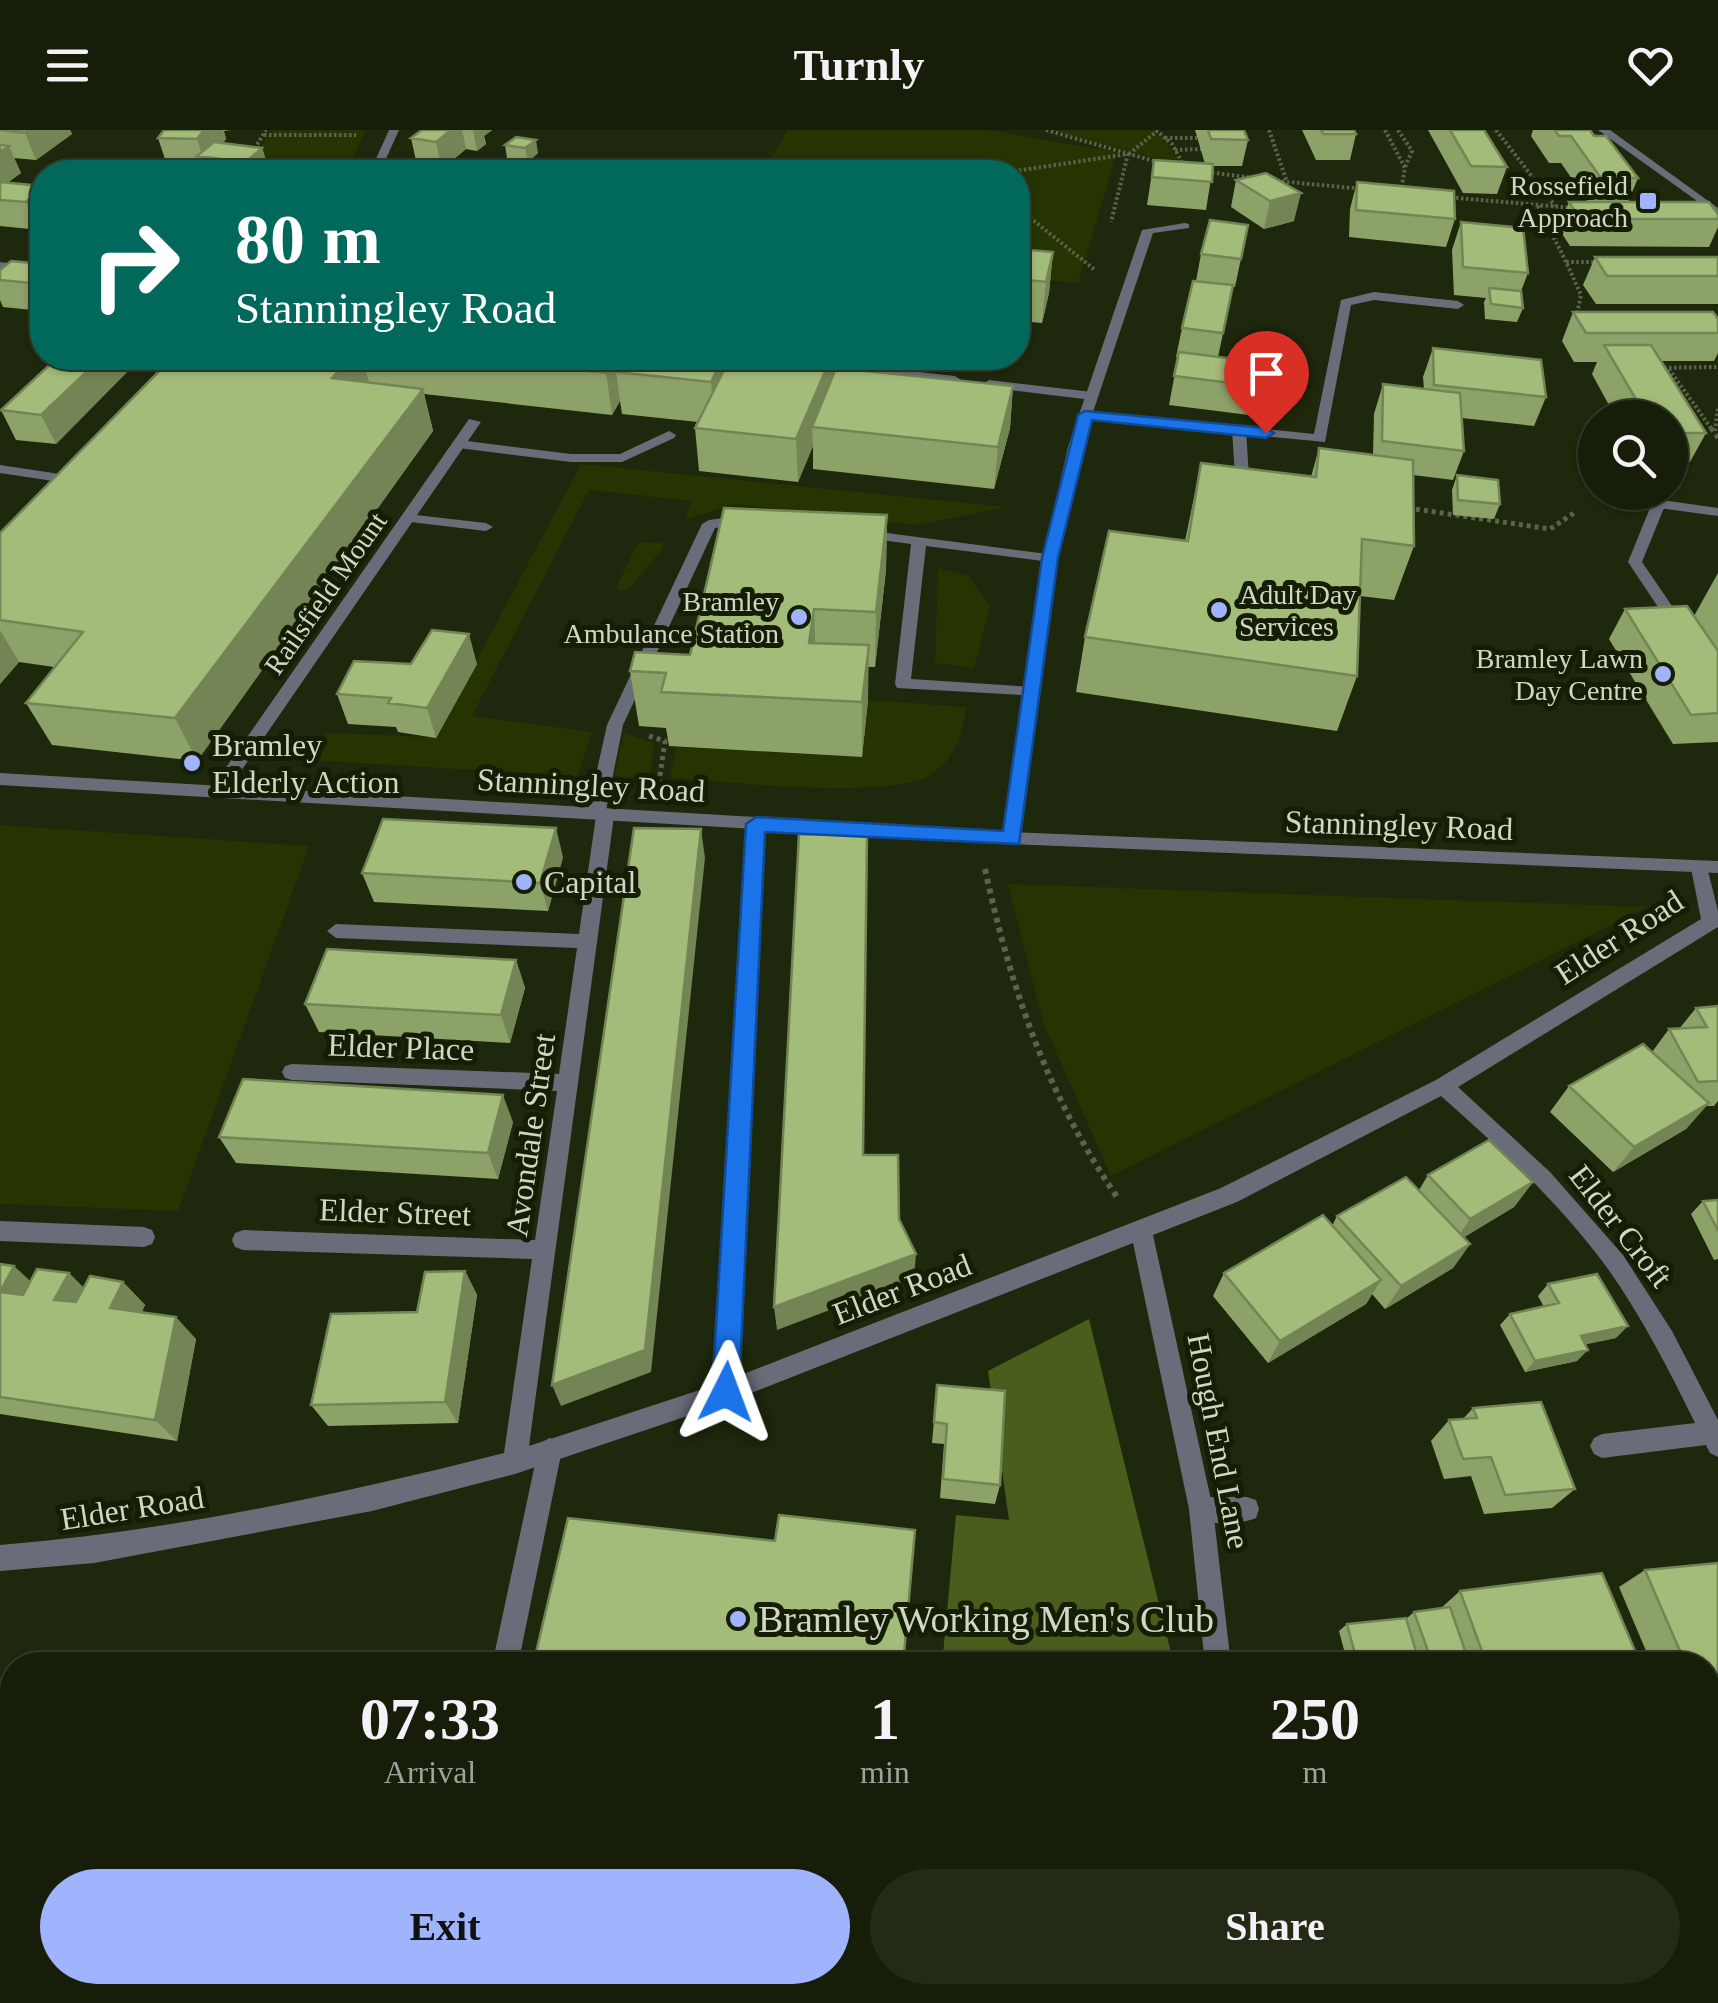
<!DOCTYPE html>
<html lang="en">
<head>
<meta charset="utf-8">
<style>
  :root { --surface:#161e09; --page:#232b17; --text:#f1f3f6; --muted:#9ea29c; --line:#353c2a; --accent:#a0b3fd }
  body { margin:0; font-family:Georgia,serif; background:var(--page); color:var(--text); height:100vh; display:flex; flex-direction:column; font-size:38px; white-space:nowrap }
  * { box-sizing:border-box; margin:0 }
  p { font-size:32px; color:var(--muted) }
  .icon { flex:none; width:55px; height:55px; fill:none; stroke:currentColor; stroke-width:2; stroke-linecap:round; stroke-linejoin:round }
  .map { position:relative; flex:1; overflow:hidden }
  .drawer { position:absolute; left:0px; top:1522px; width:1720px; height:352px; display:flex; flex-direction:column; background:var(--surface); border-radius:40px 40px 0 0; box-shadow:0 2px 8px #0004,0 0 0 2px var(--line) }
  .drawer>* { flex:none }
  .top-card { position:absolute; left:30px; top:30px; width:1000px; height:210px; border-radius:40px; box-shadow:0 2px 8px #0004,0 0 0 2px var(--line); background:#00695c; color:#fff; overflow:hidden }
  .buttons { position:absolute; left:1578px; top:270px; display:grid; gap:20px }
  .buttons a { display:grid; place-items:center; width:110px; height:110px; border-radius:50%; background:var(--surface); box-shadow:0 2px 8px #0004,0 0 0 2px var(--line); font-size:50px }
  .pin { position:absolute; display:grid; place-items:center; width:85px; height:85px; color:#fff; margin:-102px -42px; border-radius:50% 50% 50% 0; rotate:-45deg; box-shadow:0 0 10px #0007 }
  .pin .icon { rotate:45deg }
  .me { position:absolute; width:110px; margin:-55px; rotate:3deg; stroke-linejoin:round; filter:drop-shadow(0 0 8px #0008) }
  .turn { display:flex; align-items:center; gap:35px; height:210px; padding:0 40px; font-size:45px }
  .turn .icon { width:130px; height:130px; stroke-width:2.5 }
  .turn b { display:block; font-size:70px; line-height:85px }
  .eta { display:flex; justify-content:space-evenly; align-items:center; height:170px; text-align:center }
  .eta b { font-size:60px; font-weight:700; line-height:70px }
  .action { display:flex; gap:20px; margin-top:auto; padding:20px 40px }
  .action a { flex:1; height:115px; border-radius:60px; background:var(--accent); color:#111; font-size:40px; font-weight:700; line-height:115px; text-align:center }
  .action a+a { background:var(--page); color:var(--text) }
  header { display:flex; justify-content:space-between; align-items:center; height:130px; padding:0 40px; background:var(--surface); font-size:45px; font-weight:700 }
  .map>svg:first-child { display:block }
  .green { fill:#253400 }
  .forest { fill:#495d1c }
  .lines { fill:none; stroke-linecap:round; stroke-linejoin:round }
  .path-far2 { stroke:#5b644b; stroke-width:4; stroke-dasharray:2.5 2.5; stroke-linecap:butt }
  .path-far1 { stroke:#5b644b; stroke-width:5; stroke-dasharray:4 4; stroke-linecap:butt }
  .path { stroke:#5b644b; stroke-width:6; stroke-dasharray:5 5; stroke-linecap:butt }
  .service { fill:#696d7a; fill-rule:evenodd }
  .minor { fill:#696d7a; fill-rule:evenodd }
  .tertiary { fill:#696d7a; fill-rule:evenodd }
  .wall { fill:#8da269 }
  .shaded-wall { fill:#738455 }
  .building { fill:#a4bc7a; stroke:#738455; stroke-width:2.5 }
  .route { fill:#1a73e8; stroke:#114b97; stroke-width:2.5 }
  .poi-dot { fill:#a0b3fd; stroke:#151e04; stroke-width:4 }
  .labels { text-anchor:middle; stroke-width:10; stroke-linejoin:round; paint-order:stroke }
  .far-poi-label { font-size:28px; fill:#d0d7c6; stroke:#151e04; text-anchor:end }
  .far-street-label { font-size:28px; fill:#d0d7c6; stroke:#151e04 }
  .poi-label { font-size:32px; fill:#d0d7c6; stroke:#151e04; text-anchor:start }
  .street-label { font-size:32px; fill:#d0d7c6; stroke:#151e04 }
  .near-poi-label { font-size:38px; fill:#d0d7c6; stroke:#151e04; text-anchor:start }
</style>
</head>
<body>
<header><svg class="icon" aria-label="menu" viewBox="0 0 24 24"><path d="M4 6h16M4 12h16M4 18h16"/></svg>Turnly<svg class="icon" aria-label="heart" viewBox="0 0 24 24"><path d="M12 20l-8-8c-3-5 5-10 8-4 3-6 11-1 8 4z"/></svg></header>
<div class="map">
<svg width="1718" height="1873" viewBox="0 0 1718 1873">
  <rect width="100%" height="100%" fill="#1e280c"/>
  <path class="green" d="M271,0H366L348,37L255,27Z
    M788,0H989L1117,22L1078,153L1018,147V42H762Z
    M1052,0H1153L1167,12L1180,35Z
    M581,334L1007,377L918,395L735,374L685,390L692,371L589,360L472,586L592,602L577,646L310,630L326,603L436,607Z
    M638,412L662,413L664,417L629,459L619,461L616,458Z
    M938,438L969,446L990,477L974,538L935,533Z
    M868,570L966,577C963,603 956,628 932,644C890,671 726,651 670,648L676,617L861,627Z
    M624,603L654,613L650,649L614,646Z
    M0,695L309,716L178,1081L0,1074Z
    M1008,754L1647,777L1111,1046L1043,892Z"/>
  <path class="forest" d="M1089,1189L1174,1535H942L956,1385L1009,1390L988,1241Z
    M865,1863L1254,1862L1257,1873H864Z"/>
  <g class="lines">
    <path class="path-far2" d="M1046,0L1161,33
      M1156,0L1172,14L1185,38
      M1269,0L1287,52
      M1385,0L1405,38L1401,61
      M1398,0L1412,21L1405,37
      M1496,0L1555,76
      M264,5H356
      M1165,8H1197
      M1175,20L1201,19
      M252,23L266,0
      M1129,24L1157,1
      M263,31L345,38
      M1009,42L1128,24L1111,92
      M1207,42L1254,48
      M1277,51L1364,59
      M1446,67L1573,78
      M1538,76L1566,132
      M1018,78L1095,140
      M1576,188L1581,165L1566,132H1599
      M1659,238L1718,237
      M1669,239L1713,301
      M1715,301L1718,278"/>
    <path class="path-far1" d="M1711,298L1718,308
      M1408,378L1550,399L1574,383
      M649,606L665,611L659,652"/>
    <path class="path" d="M985,739C1011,859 1047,965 1117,1067"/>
    <path class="service" d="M810,230L955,246L961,250L955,254L806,237V231Z
      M989,250L1092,262L1098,266L1092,270L984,257L983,254Z
      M1239,296L1246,300L1250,362L1243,366L1236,362L1232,300Z
      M669,301L676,305L674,308L622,332H571L459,318L452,314L459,310L571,324H620Z
      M1659,369L1666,373L1642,432L1687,498L1679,503L1674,501L1628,432L1652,373Z
      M407,384L486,393L493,397L486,401L402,391L400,388Z
      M745,385L750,386V392L715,398L623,595L605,685L602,689H590L587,685L607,595L702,394L709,390Z
      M864,400L1055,425L1057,428L1050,432L926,416L911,549L1032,557L1040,562L1038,566L897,558L895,554L911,414L859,407L857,404Z
      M0,1091L144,1097L152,1100L155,1107L152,1114L144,1117L0,1111Z
      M550,1308L558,1312L562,1320L518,1535H492L538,1320L542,1312Z
      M1201,1367H1247L1256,1370L1259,1379L1256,1388C1239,1395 1209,1395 1192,1388L1189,1379L1192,1370Z
      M422,1862H452L449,1873H419Z"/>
    <path class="minor" d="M389,0H399L380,42H370Z
      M1598,0H1610L1718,78V86Z
      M1185,93L1189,94V98L1153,103L1093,282L1314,304L1341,170L1374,162L1458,171L1464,175L1458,179L1374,170L1351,175L1325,312L1091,290L1057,428L1021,708L1012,714L1003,708L1043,428L1068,317L1142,100Z
      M0,132L42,137V143L0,138Z
      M469,289L481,292L223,667H211L208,663L211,659Z
      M0,335L73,346L80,350L73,354L0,343Z
      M1605,362L1718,378V386L1600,370L1593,366Z
      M605,680L614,686L529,1316L715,1255L747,694L756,688L765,694L738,1246L1221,1058L1436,950L1701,789L1691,738L1694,733H1706L1718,781V797L1458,957L1550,1042L1623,1125L1672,1201L1718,1290V1327L1710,1323L1706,1315L1602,1328L1594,1324L1590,1316L1594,1308L1602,1304L1695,1293C1669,1240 1642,1187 1608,1139C1561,1074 1501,1019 1441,966L1237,1072L1153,1105L1213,1379L1231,1535H1205L1189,1379L1133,1113L726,1273L515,1344L372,1381L94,1433L0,1441V1415C170,1401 339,1365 504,1323L532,1129L243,1120L235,1117L232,1110L235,1103L243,1100L535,1110L557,961L292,950L285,948L282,942L285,936L292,934L559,944L577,818L336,808L327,801L336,794L579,804L596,686Z
      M1305,1862H1335L1339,1873H1309Z"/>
    <path class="tertiary" d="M0,643L1012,702L1718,731V743L1012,714L0,655Z"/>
  </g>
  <path class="wall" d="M0,0H70L72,4L36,30L14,28L21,43L7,53L42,56V97L39,100L0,96Z
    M164,0H231L224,1L226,9L223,13L262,18L269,40L285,42H202L200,36L167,35L158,8Z
    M422,0H492L484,6L486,14L477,21L466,19L442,39L417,35L411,8Z
    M1195,0H1244L1248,10L1242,36H1213L1206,80L1147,75L1154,30L1205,34Z
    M1302,0H1354L1356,4L1350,30H1316Z
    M1428,0H1484L1507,37L1497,64L1463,63Z
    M1533,0H1590L1638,48L1628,72L1718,84V97L1709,117L1570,116L1559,99L1569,72H1588L1561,33H1549L1531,6Z
    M516,7L538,23L528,32L507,28L505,15Z
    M1266,43L1294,91L1264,99L1231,77L1236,50Z
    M1357,52L1455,89L1446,117L1349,107L1350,79Z
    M1461,92L1528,143L1521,161L1523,178L1517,192L1485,189L1484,172L1486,168L1454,165L1452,120Z
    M1248,95L1235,157L1233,156L1218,227L1264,257L1257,286L1169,275L1178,227H1176L1182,198L1196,151L1201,124Z
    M1018,119L1053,122L1049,163L1042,193L1018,191Z
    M1595,127H1718V174H1596L1583,155Z
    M42,134V181L3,177L0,170V140Z
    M1573,182L1718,189V223L1714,231H1661L1706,303L1690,332H1670V288H1616L1592,244L1597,232H1574L1562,211Z
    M1433,218L1546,267L1534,296L1462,288L1464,321L1453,350L1413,345L1414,416L1394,470L1360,466L1357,546L1337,601L1076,562L1085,507L1185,411L1201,333L1311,347L1319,318L1373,325L1374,284L1383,254L1424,259L1423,247Z
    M172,228H836V238L1013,256L1010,298L994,359L813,339V316L798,352L699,341L695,298L698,292L622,284L620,271L612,285L424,264L433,301L197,631L52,615L26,573L54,537L19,532L0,554V403Z
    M128,241L56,314L16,310L1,280Z
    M1457,345L1500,374L1494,389L1453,385L1452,360Z
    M887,385L886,440L875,537H868V570L862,627L669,616L666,598L639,596L630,541L690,525Z
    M1718,443V612L1673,614L1609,509L1625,479L1694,486Z
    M411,534H477L436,608L398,602L396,597L348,594L337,564Z
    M563,727L548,781L374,772L362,743Z
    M516,830L525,858L510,913L319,902L305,874Z
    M1718,876V971L1714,976H1706L1686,999L1613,1042L1550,982L1569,956L1652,922L1669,899H1679L1696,878Z
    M513,992L498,1049L236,1033L219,1007Z
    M1428,1045L1533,1052L1514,1077L1464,1107L1470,1114L1453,1138L1385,1179L1372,1164L1366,1174L1268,1233L1213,1166L1224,1143L1332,1096L1337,1086L1419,1060Z
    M1718,1070V1129L1714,1130L1691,1084L1703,1071Z
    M0,1134L30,1151L69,1143L84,1158L123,1152L145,1175L142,1182L196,1209L177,1311L0,1284Z
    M465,1141L477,1165L458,1293L328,1296L311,1275Z
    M1548,1154L1616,1208L1585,1214L1577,1231L1525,1242L1500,1195L1510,1184L1544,1177L1538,1166Z
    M937,1255L1000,1355L995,1374L940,1368L944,1314L932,1313Z
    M1473,1278L1575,1359L1552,1378L1484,1384L1471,1346L1444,1349L1431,1311L1449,1290L1463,1289Z
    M1718,1433V1557L1708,1558V1535H1652L1619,1457L1645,1440Z
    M1460,1461L1641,1535H1348L1339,1501L1347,1494L1406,1489L1414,1482L1440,1479Z
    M12,1629V1690L0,1686V1661Z
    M538,1862H846L845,1873H614Z
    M1352,1862H1392L1354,1869Z"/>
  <path class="shaded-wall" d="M30,0H70L72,4L36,30L25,3Z
    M204,0H223L226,9L212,28L203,27L197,9Z
    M451,0H462L466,19L442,39L436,12Z
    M473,0H492L484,6L486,14L477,21Z
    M536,10L538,23L528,32L525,18Z
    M9,16L21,43L0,58V22Z
    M262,18L270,42H250L246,32Z
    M42,59V75H40L42,80V97L39,100L26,72Z
    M1301,63L1294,91L1264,99L1270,71Z
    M1053,122L1049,163L1042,193L1046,152Z
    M101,228H123L128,241L56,314L41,285Z
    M350,228H362L371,258L332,248Z
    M615,228H645L616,242L620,271L612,285L606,243Z
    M723,228H747L715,294L711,252Z
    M831,228H836L837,256L812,297L813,316L798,352L796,309Z
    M1013,256L1010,298L994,359L998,317Z
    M423,259L433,301L197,631L175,588Z
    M887,385L886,440L875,537L876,482Z
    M814,479L816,534L809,513Z
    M0,500L19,532L0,554Z
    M469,504L477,534L436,608L427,578Z
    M869,515L868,570L862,627V572Z
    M556,698L563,727L548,781L540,753Z
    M701,699L705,728L651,1242L561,1276L552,1255Z
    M516,830L525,858L510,913L501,885Z
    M503,965L513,992L498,1049L488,1023Z
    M1709,973L1686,999L1613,1042L1634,1017Z
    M1533,1052L1514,1077L1453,1114L1470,1089Z
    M1470,1114L1453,1138L1385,1179L1401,1156Z
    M916,1124L914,1148L777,1200L774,1177Z
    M14,1136L39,1159L25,1185L0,1162Z
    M465,1141L477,1165L458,1293L445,1272Z
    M69,1143L92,1167L78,1193L54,1170Z
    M1381,1150L1366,1174L1268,1233L1280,1211Z
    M123,1152L145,1175L133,1200L110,1178Z
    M176,1187L196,1209L177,1311L155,1290Z
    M1628,1196L1616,1208L1569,1218L1581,1206Z
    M1588,1220L1577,1231L1525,1242L1535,1231Z
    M0,1571L11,1576L0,1607Z"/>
  <path class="building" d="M0,0H30L25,3Z
    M164,0H204L197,9L158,8Z
    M422,0H451L436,12L411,8Z
    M1208,0H1244L1248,10L1211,9Z
    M1321,0H1354L1356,4H1323Z
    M1450,0H1484L1507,37L1471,36Z
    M1555,0H1590L1594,6H1606L1638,48H1601L1571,6H1559Z
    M516,7L536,10L525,18L505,15Z
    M214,12L262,18L246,32L197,26Z
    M0,15L9,16L0,22Z
    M1154,30L1213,34L1212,52L1152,47Z
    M254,39L284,41L250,42Z
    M1266,43L1301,63L1270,71L1236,50Z
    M0,52L42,56V59L26,72L0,70Z
    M1357,52L1454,61L1455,89L1356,80Z
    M1569,72H1709L1718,84V89H1580Z
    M1210,90L1248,95L1241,129L1201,124Z
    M1461,92L1523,98L1528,143L1463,137Z
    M1018,119L1053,122L1046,152L1018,149Z
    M1595,127H1718V146H1607Z
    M11,131L42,134V154L0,150V140Z
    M1193,151L1233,155L1223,203L1182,198Z
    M1489,158L1521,161L1523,178L1491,174Z
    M1573,182H1713L1718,189V203H1586Z
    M1604,215H1651L1706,303H1670V288H1647Z
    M1433,218L1541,230L1546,267L1434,255Z
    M1179,222L1267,233L1264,257L1174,246Z
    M57,228H101L41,285L1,280Z
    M172,228H350L332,248L423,259L175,588L26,573L83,502L0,490V403Z
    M463,228H615L606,243Z
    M624,228H723L711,252L616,242Z
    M730,228H831L796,309L695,298Z
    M836,238L1013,256L998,317L812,297Z
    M1383,254L1460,263L1464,321L1382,311Z
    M1319,318L1413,330L1414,416L1362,409L1357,546L1085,507L1109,401L1188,411L1201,333L1316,347Z
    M1457,345L1498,350L1500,374L1458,370Z
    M724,378L887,385L876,482L814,479L809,513L869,515L862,572L661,562L666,543L630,541L635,522L690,525Z
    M1687,476L1718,521V583L1691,585L1625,479Z
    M432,500L469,504L427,578L388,573L391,568L337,564L354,531L411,534Z
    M383,689L556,698L540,753L362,743Z
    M634,698L701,699L645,1220L552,1255Z
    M799,704L867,705L863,1025H898L899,1089L916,1124L774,1177Z
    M327,819L516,830L501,885L305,874Z
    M1718,876V951L1698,952L1669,899L1707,897L1696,878Z
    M1643,914L1709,973L1634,1017L1569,956Z
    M243,949L503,965L488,1023L219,1007Z
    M1489,1010L1533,1052L1470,1089L1428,1045Z
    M1406,1047L1470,1114L1401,1156L1337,1086Z
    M1718,1070V1101L1703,1071Z
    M1323,1085L1381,1150L1280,1211L1224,1143Z
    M0,1134L14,1136L0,1162Z
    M37,1139L69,1143L54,1170L76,1172L90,1146L123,1152L110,1178L176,1187L155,1290L0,1267V1162L23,1165Z
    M465,1141L445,1272L311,1275L331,1184L417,1182L425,1142Z
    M1597,1144L1628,1196L1581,1206L1588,1220L1535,1231L1510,1184L1559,1173L1548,1154Z
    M937,1255L1005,1261L1000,1355L943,1349L947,1294L934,1292Z
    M1541,1272L1575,1359L1505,1365L1491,1327L1463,1329L1449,1290L1477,1288L1473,1278Z
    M779,1385L915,1400L903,1535H533L568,1388L775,1411Z
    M1718,1433V1546L1708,1547V1535H1686L1645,1440Z
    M1602,1443L1641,1535H1487L1460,1461Z
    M1450,1477L1470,1535H1433L1414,1482Z
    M1406,1488L1420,1535H1358L1347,1494Z
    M1708,1579L1718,1602V1651L1708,1652Z
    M12,1629V1685L0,1684V1661Z
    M1718,1712V1838L1710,1839L1708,1834V1713Z
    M560,1862H845L844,1873H636Z
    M1373,1862H1392L1374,1866Z"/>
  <path class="route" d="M1085,281L1266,298L1274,303L1266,308L1092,290L1058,428L1019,714L765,702L739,1262L735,1271L726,1275L716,1271L712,1262L746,694L756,687L1003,701L1042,428L1078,285Z"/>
  <g class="poi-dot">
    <rect x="1638" y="61" width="20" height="20" rx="5"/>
    <circle cx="1219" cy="480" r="10"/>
    <circle cx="799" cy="487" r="10"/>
    <circle cx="1663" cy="544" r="10"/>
    <circle cx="192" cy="633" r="10"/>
    <circle cx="524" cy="752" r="10"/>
    <circle cx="738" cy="1489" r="10"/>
  </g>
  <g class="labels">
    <g class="far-poi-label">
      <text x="1628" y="65">Rossefield<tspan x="1628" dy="32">Approach</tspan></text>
      <text x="1239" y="474" text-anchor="start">Adult Day<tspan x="1239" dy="32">Services</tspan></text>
      <text x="779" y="481">Bramley<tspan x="779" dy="32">Ambulance Station</tspan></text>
      <text x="1643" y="538">Bramley Lawn<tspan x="1643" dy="32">Day Centre</tspan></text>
    </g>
    <g class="far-street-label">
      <text transform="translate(325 463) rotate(-55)" y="10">Railsfield Mount</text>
    </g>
    <g class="poi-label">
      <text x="212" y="626">Bramley<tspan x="212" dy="37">Elderly Action</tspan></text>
      <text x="544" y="763">Capital</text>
    </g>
    <g class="street-label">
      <text transform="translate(591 655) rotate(3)" y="11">Stanningley Road</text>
      <text transform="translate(1399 695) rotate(2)" y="11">Stanningley Road</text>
      <text transform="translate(1619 807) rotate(-33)" y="11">Elder Road</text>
      <text transform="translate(401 917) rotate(2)" y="11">Elder Place</text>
      <text transform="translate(530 1005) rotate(-82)" y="11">Avondale Street</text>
      <text transform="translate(395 1082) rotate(2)" y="11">Elder Street</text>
      <text transform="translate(1621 1096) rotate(52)" y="11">Elder Croft</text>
      <text transform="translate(902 1159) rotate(-21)" y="11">Elder Road</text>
      <text transform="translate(1219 1311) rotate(79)" y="11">Hough End Lane</text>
      <text transform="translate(132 1378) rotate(-9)" y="11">Elder Road</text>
    </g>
    <g class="near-poi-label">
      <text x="758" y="1502">Bramley Working Men's Club</text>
    </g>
  </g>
</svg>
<div class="buttons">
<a><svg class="icon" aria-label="search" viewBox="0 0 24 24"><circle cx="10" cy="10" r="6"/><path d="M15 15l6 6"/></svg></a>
</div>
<div class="pin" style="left:1266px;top:303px;background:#d93025"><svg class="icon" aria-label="arrive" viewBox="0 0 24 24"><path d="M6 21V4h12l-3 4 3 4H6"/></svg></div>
<svg class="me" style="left:726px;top:1262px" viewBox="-20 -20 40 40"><path d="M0-17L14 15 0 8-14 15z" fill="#1a73e8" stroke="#fff" stroke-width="4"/></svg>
<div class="top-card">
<div class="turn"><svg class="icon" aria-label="right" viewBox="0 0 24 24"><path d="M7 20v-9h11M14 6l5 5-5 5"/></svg><div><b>80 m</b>Stanningley Road</div></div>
</div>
<section class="drawer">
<div class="eta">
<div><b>07:33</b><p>Arrival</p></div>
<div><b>1</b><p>min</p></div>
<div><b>250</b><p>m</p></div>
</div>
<div class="action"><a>Exit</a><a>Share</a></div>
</section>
</div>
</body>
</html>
